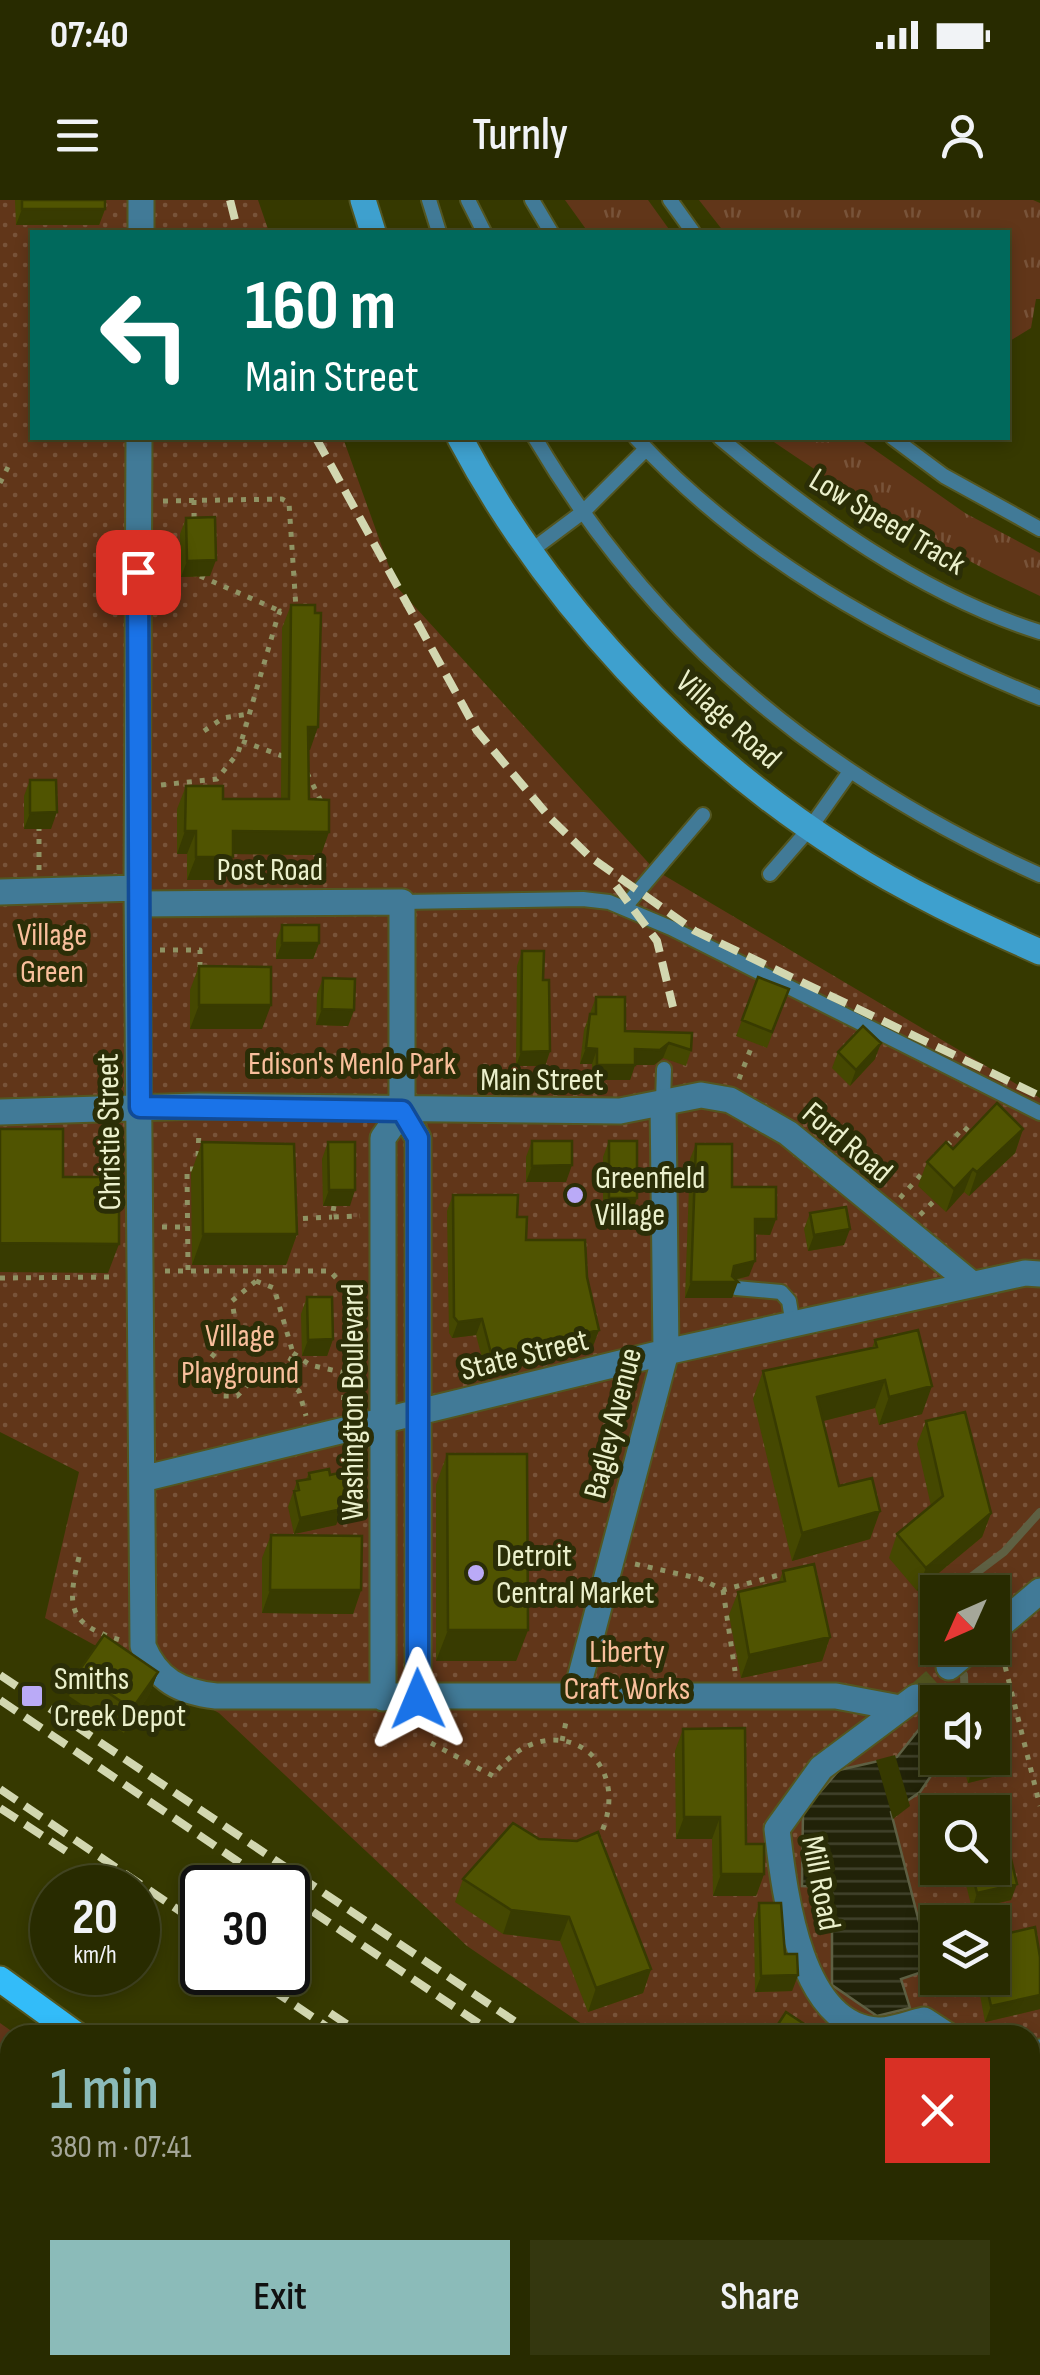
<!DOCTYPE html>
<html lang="en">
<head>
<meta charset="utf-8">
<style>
  :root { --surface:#282b00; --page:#34370f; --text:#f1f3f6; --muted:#a5a799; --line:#444722; --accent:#8bbbb9 }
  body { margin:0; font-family:"Sofia Sans Condensed",sans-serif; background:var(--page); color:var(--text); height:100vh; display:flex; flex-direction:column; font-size:38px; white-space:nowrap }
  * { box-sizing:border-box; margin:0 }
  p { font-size:32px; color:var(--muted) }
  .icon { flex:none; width:55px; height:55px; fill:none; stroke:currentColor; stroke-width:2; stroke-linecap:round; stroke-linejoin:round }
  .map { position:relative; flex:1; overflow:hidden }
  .panel { position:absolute; left:0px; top:1825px; width:1040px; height:350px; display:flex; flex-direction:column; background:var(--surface); border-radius:30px 30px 0 0; box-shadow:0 5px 15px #0003,0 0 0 2px var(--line) }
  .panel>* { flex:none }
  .hud { position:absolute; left:30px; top:30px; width:980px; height:210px; border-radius:0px; box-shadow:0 5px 15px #0003,0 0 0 2px var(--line); background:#00695c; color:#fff; overflow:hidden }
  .needle { width:65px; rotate:225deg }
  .tools { position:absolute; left:920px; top:1375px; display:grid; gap:20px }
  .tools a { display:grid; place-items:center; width:90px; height:90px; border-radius:0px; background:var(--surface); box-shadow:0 5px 15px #0003,0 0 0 2px var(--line); font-size:50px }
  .speed { position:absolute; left:30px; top:1665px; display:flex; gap:20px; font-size:50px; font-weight:700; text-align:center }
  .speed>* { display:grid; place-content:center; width:130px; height:130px; border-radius:50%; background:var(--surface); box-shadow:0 5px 15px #0003,0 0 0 2px var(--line); line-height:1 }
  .speed small { font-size:25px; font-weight:400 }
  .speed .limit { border:5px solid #111; border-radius:15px; background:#fff; color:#111 }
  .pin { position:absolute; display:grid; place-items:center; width:85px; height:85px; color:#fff; margin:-42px; border-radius:20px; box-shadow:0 5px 15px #0006 }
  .me { position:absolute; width:110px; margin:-55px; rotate:359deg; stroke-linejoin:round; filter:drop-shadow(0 0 8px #0008) }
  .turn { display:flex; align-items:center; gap:35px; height:210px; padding:0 50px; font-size:45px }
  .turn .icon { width:130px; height:130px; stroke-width:2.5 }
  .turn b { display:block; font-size:70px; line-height:85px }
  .round { display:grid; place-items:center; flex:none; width:105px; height:105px; border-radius:0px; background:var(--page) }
  .head { display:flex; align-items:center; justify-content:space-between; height:170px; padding:0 50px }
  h1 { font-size:60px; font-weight:600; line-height:75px; color:var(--accent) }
  .primary-button { display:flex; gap:20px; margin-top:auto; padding:20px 50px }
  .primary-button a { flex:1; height:115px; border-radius:0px; background:var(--accent); color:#111; font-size:40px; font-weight:600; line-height:115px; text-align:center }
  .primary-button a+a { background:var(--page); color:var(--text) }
  .status { display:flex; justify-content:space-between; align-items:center; height:70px; padding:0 50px; background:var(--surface); direction:ltr }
  .status svg { height:28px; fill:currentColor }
  header { display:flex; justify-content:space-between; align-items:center; height:130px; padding:0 50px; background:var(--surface); font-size:45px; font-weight:600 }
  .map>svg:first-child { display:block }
  .grass { fill:url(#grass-tufts) }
  .forest { fill:url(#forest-firs) }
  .park { fill:url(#park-dots); fill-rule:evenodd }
  .water { fill:url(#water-rules); stroke:#5e6043; stroke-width:2.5 }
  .pier { fill:#363900 }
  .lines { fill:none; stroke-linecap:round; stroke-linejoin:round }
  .stream { stroke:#5e6043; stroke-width:8 }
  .street-tunnel { stroke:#51541f; stroke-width:25; stroke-dasharray:25 12; stroke-linecap:butt }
  .lane-casing { stroke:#535621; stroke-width:18 }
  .street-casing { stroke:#535621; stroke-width:29 }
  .secondary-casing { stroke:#535621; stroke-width:29 }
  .primary-casing { stroke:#535621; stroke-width:29 }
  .path { stroke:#8f9364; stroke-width:5; stroke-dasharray:5 8; stroke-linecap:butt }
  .lane { stroke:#417a97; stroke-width:14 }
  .street { stroke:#417a97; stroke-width:25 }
  .secondary { stroke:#3ea0ce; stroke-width:25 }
  .primary { stroke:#33bcf9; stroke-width:25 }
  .rail { stroke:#d2d7b0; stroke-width:8; stroke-dasharray:20 10; stroke-linecap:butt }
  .wall { fill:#454801 }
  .shaded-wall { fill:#383b01 }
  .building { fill:#505401; stroke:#383b01; stroke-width:2.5 }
  .route-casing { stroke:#114b97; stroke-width:25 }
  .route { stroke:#1a73e8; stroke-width:18 }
  .poi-dot { fill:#baaaf7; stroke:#2b2e07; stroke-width:4 }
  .labels { text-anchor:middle; stroke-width:10; stroke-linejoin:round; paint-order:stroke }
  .street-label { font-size:32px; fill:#ebf0cc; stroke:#2b2e07 }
  .park-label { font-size:32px; fill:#f9bf9c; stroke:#2b2e07 }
  .poi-label { font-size:32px; fill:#ebf0cc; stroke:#2b2e07; text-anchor:start }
</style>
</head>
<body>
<div class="status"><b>07:40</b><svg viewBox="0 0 49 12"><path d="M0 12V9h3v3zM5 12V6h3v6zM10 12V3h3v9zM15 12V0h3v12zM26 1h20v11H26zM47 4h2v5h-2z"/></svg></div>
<header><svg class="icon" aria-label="menu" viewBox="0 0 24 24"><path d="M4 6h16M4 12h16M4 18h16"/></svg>Turnly<svg class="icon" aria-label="person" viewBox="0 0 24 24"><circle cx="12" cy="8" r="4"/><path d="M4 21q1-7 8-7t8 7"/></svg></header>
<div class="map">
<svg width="1040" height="2175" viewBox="0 0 1040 2175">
  <defs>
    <pattern id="grass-tufts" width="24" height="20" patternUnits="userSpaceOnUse" patternTransform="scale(2.5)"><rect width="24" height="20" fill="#613619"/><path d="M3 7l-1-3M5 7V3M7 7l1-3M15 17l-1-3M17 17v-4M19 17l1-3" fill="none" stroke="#785339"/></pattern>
    <pattern id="forest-firs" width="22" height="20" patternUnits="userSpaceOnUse" patternTransform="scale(2.5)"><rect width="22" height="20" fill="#613619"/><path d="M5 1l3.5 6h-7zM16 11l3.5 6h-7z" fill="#785339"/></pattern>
    <pattern id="park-dots" width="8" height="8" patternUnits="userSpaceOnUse" patternTransform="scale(2.5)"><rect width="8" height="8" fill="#613619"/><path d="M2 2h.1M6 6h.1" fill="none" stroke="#785339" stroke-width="1.8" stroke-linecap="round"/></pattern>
    <pattern id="water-rules" width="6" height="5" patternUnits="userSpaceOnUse" patternTransform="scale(2.5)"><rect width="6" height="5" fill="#212208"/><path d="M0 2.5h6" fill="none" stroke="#41422b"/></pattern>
  </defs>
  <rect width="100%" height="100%" fill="#363900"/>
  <path class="grass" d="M565,0H648L671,32H588Z
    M699,0H1033L1040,3V99H1036L1031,128L1008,142V32H724Z
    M768,238H858L965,313L1040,353V396C945,352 854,297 768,238Z
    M0,1823L17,1835H10V2165H392L401,2175H0Z"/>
  <path class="forest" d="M0,1871L10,1876V2165H276L285,2175H0Z"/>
  <path class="park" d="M0,0H258L269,32H32V238H343L396,386L655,670L1040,898V2045H1030V1835H598L467,1746L219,1513L45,1418L79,1272L0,1232ZM938,1392H992V1448H938ZM938,1502H992V1558H938ZM938,1612H992V1668H938ZM938,1722H992V1778H938Z"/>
  <path class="water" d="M937,1507L938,1558H943L920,1592L891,1612L931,1769L901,1779L910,1808L877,1816L832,1785V1687L802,1686L803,1612L839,1570L897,1557Z"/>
  <path class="pier" d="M895,1555L910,1606L893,1619L876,1560Z"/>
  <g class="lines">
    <path class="stream" d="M951,1392L1004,1352L1040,1312
      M943,1448L964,1475L965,1502"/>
    <path class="street-tunnel" d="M916,1497L949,1467"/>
    <defs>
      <path id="lane" d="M429,0L439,32
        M468,0L484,32
        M532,0L551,32
        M670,0L693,32
        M535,238C655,441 826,579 1040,675
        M636,238C746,357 891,438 1040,498
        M720,238C813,316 922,395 1040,432
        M893,238L944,276L1040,329
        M532,350L583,312L646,249
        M770,674L810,628L849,573
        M402,702L583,699L609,702L671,728L1040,913
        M624,708L703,615
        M663,902L664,869
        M736,1088L781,1092L789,1101L793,1125
        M577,2165L583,2175
        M604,2175L611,2165"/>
      <path id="street" d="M141,0V32
        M139,238L137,688L143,1446C157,1480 180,1492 216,1496H836L900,1508
        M0,692L137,688
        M138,704L402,702V911L418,938V1499
        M0,912L199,906L620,911L701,895L730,900L788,933L972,1084
        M142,1279L666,1152L1025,1073L1040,1074
        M992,1432L1040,1391
        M949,1467L972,1448
        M576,1494L666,1152L663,902
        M916,1497L821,1568L777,1629C784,1687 798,1827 878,1830C892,1831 910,1823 924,1820L947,1835
        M383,1498V938L402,911
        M1030,1854L1040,1852"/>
      <path id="secondary" d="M363,0L373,32
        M460,238C547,402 688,552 844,651C906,691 973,722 1040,752"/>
      <path id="primary" d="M0,1779L77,1835
        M437,2165L446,2175"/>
    </defs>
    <use href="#lane" class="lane-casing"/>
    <use href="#street" class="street-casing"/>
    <use href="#secondary" class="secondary-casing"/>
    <use href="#primary" class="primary-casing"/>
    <path class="path" d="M0,283L8,267
      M194,300V322
      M163,301L282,299L289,303L296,408
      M200,376L280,411
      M204,531L223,518L249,514
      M242,541L285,557
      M307,573L322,603
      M161,585L217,579L238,553L277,419L280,411L291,414
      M39,670V629
      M160,750H200V770
      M739,879L753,843
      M947,946L964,927L974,936
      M198,956L199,930
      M900,998L926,969
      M334,1006L332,1017L360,1016
      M920,1015L934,1001
      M290,1019L332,1017
      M162,1027H186
      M188,1070L187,969H199
      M165,1071H330L354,1098L343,1205
      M0,1078L117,1077
      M256,1081L274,1088L293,1153C287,1174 273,1169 257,1177C250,1180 243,1191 237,1196H223L213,1189L207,1163L236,1126L232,1101Z
      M293,1153L310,1165L345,1173
      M276,1174L299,1191L306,1216
      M79,1357C67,1406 67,1424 120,1440
      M635,1364L701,1379L723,1390L787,1373
      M723,1390L735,1471
      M1002,1454L1040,1606
      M562,1541L567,1517
      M431,1543L493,1576C549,1499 642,1557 597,1642"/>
    <use href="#lane" class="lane"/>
    <use href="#street" class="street"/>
    <use href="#secondary" class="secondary"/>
    <use href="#primary" class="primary"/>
    <path class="rail" d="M230,0L238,32
      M316,238L477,531L551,619L589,656L695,731L1040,896
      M616,686L657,741L673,807
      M0,1475L535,1835
      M0,1500L277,1688
      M0,1589L202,1726
      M0,1608L66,1651
      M288,1695L496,1835
      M246,1772L339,1835
      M330,1813L363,1835
      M1030,2075H1040
      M832,2165L847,2175
      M986,2165L1001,2175
      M1021,2165L1039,2175"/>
  </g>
  <path class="wall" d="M15,0H105V9L99,25H16Z
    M186,318L210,376L181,377L180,334Z
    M291,405L310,550H308L309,599L321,655L233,654L224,680H187V654H177V609L186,586L223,599H281L282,428Z
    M30,580L51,629H24V596Z
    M282,725L319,743L313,759H276V741Z
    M522,751L543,780L550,851L545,866H516L517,766Z
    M199,766L262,829H190V790Z
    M758,777L789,789L767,848L736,836Z
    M323,778L354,810L348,826L316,825L317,794Z
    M596,797L625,831L691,850L686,866L663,858L654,865H635L630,880H592V864H580L584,830Z
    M838,852L875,859L850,886L832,868Z
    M1023,929L1015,953L969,996L964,992L946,1012L918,986L927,962L953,949Z
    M532,941L566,982H526V957Z
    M609,941L632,1014H603V957Z
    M202,942L297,1034L286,1065H192L191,973Z
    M328,942L350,1006H323L322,959Z
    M696,944L732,987L776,1019L770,1035L755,1034L749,1076L735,1080L732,1098H685L690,959Z
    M453,995L517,1017L526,1040L587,1077L599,1130L593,1146L486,1173L476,1135L452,1138L449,1133L447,1011Z
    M810,1013L844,1045L808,1051L804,1029Z
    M307,1097L333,1139L327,1156H302L301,1114Z
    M875,1140L922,1214L879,1225L875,1208L823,1221L839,1286L880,1311L870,1339L792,1361L753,1199L763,1171L872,1148Z
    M926,1221L991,1313L982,1337L917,1391L889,1358L897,1334L931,1306L917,1244Z
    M447,1254L528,1430L516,1461H436V1285Z
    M309,1273L330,1275L347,1318L338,1320L336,1325L294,1334L288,1307L297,1281L306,1279Z
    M271,1335L361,1390L353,1414L262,1413V1358Z
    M783,1371L830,1437L822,1461L741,1478L729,1415L738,1392L779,1382Z
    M78,1472H158L149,1495L124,1533L69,1496Z
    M683,1529L746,1644L764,1674L756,1696H713L712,1639H676L675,1551Z
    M961,1558H992L998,1561L992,1577L968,1583Z
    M513,1623L651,1769L643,1793L588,1812L560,1741L503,1734L455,1702L463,1679Z
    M962,1668H992L1011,1700L972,1709Z
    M759,1703L785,1754L798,1775L792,1791L755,1792L754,1720Z
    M967,1778H992L1040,1809L985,1822L980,1795L972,1797Z"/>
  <path class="shaded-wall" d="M22,9H105L99,25H16Z
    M216,360L210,376L181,377L187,361Z
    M308,527H318L310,550H300Z
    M57,612L51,629H24L30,613Z
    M185,631H196L187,654H177Z
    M233,631L329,632L321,655L224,654Z
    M196,657H233L224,680H187Z
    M282,743H319L313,759H276Z
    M199,805H271L262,829H190Z
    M322,809L354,810L348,826L316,825Z
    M669,843L663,858L654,865H635L630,880H592L597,865L635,849Z
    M881,843L875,859L850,886L856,870Z
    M586,848L597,849L592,864H580Z
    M550,851L545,866H516L521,852Z
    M1023,929L1015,953L969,996L977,972Z
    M572,965L566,982H526L532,966Z
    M973,969L964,992L946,1012L954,989Z
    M329,990H355L350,1006H323Z
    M609,998H637L632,1014H603Z
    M755,1019H776L770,1035L749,1034Z
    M850,1029L844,1045L808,1051L814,1035Z
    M203,1034H297L286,1065H192Z
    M0,1043L119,1044L108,1073L0,1072Z
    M755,1061L749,1076L728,1081L734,1066Z
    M691,1082H738L732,1098H685Z
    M482,1119L476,1135L452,1138L458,1122Z
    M599,1130L593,1146L486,1173L492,1157Z
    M333,1139L327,1156H302L308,1140Z
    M885,1180L875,1208L807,1225L817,1197Z
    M932,1186L922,1214L879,1225L889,1197Z
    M353,1302L347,1318L338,1320L336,1325L294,1334L300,1318Z
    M880,1311L870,1339L792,1361L802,1333Z
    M991,1313L982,1337L917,1391L926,1368Z
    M270,1390H361L353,1414L262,1413Z
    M448,1430H528L516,1461H436Z
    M830,1437L822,1461L741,1478L749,1455Z
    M158,1472L149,1495L124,1533L132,1509Z
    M998,1561L992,1577L968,1583L973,1567Z
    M684,1617H720L712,1639H676Z
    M721,1674H764L756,1696H713Z
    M1017,1684L1011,1700L972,1709L977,1693Z
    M511,1710L569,1717L560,1741L503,1734Z
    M651,1769L643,1793L588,1812L596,1788Z
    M798,1775L792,1791L755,1792L761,1776Z
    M985,1779L980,1795L972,1797L978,1781Z
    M1040,1795V1809L985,1822L991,1806Z"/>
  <path class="building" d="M22,0H105V9H22Z
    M215,317L216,360L187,361L186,318Z
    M291,405H315V413H321L318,527H308L309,599L329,600V632L233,631V657H196V631H185L186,586H223V599H289Z
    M30,580H56L57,612L30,613Z
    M282,725H319V743H282Z
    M522,751H544L543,780H549L550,851L521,852Z
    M199,766L271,767V805H199Z
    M758,777L789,789L772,832L742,820Z
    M323,778L355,779L354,810L322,809Z
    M596,797H625V831L692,833L691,850L669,843L660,850L635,849V865H597V849L586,848L590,814H596Z
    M863,826L881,843L856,870L838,852Z
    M997,903L1023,929L977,972L973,969L954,989L927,962L946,942L953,949Z
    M0,929H63V977H119V1044L0,1043Z
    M532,941H572V965L532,966Z
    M609,941H637V998H609Z
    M202,942L294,944L297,1034H203Z
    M328,942H355V990H329Z
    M696,944H732V987H776V1019H755V1061L734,1066L732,1076L738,1082H691Z
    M453,995H518L517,1017H527L526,1040H585L587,1077L599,1130L492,1157L482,1119L458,1122L454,1117Z
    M846,1007L850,1029L814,1035L810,1013Z
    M307,1097H332L333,1139L308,1140Z
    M918,1130L932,1186L889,1197L885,1180L817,1197L839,1286L872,1278L880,1311L802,1333L763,1171L877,1147L875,1140Z
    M965,1212L991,1313L926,1368L897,1334L943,1296L926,1221Z
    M447,1254H527L528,1430H448Z
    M329,1269L330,1275L347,1271L353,1302L340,1305L342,1309L300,1318L294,1291L299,1290L297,1281L310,1279L309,1273Z
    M271,1335L362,1336L361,1390H270Z
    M814,1364L830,1437L749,1455L738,1392L785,1381L783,1371Z
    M104,1435L158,1472L132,1509L78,1472Z
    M745,1528L746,1644H764V1674H721L720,1617H684L683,1529Z
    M992,1540L998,1561L973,1567L971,1558H992Z
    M513,1623L539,1639L577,1641L598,1632L651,1769L596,1788L569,1717L511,1710L463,1679Z
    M1003,1626L1017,1684L977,1693L971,1668H992V1628Z
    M759,1703H781L785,1754H797L798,1775L761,1776Z
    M1035,1727L1040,1757V1795L991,1806L985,1779L978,1781L977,1778H992V1737Z
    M786,1812L821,1835H777L773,1832Z
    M630,2165H709L724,2175H636L628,2169Z"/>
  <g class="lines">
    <defs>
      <path id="route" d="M138,372L140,907L402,911L418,938V1499"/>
    </defs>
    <use href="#route" class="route-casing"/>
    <use href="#route" class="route"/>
  </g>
  <g class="poi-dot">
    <circle cx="575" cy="995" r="10"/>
    <circle cx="476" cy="1373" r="10"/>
    <rect x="20" y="1484" width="24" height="24" rx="5"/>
  </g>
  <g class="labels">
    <g class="street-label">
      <text transform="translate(888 321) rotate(31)" y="11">Low Speed Track</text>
      <text transform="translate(729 519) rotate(42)" y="11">Village Road</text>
      <text x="270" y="680">Post Road</text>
      <text x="542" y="890">Main Street</text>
      <text transform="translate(108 932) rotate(-91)" y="11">Christie Street</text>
      <text transform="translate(848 942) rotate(40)" y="11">Ford Road</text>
      <text transform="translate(524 1154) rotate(-14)" y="11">State Street</text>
      <text transform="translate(352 1202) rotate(-90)" y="11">Washington Boulevard</text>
      <text transform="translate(612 1223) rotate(-76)" y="11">Bagley Avenue</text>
      <text transform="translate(822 1683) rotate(79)" y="11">Mill Road</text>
    </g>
    <g class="park-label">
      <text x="52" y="745">Village<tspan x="52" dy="37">Green</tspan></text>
      <text x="352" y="874">Edison's Menlo Park</text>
      <text x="240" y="1146">Village<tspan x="240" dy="37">Playground</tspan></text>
      <text x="627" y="1462">Liberty<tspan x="627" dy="37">Craft Works</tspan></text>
    </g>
    <g class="poi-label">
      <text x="595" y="988">Greenfield<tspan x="595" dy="37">Village</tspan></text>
      <text x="496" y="1366">Detroit<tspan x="496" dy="37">Central Market</tspan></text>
      <text x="54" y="1489">Smiths<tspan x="54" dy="37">Creek Depot</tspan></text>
    </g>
  </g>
</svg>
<div class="tools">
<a><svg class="needle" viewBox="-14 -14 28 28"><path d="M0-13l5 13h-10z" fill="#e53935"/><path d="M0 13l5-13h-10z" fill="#a5a799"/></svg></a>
<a><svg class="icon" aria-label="sound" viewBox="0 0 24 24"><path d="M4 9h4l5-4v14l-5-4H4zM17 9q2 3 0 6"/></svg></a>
<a><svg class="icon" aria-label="search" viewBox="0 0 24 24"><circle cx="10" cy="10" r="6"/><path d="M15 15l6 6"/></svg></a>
<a><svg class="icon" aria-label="layers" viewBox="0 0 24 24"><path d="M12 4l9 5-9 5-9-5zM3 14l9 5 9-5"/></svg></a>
</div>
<div class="speed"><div>20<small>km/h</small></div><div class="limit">30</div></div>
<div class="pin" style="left:138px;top:372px;background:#d93025"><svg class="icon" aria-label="arrive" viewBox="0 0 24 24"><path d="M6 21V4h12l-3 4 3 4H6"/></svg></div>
<svg class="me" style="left:418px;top:1499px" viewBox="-20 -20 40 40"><path d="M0-17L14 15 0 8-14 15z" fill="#1a73e8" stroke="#fff" stroke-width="4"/></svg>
<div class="hud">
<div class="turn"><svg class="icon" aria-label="left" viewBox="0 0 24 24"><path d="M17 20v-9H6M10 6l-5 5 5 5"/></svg><div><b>160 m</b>Main Street</div></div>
</div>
<section class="panel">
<div class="head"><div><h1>1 min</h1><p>380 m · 07:41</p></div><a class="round" style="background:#d93025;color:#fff"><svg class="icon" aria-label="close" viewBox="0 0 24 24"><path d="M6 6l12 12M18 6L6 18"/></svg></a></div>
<div class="primary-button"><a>Exit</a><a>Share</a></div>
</section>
</div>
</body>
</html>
